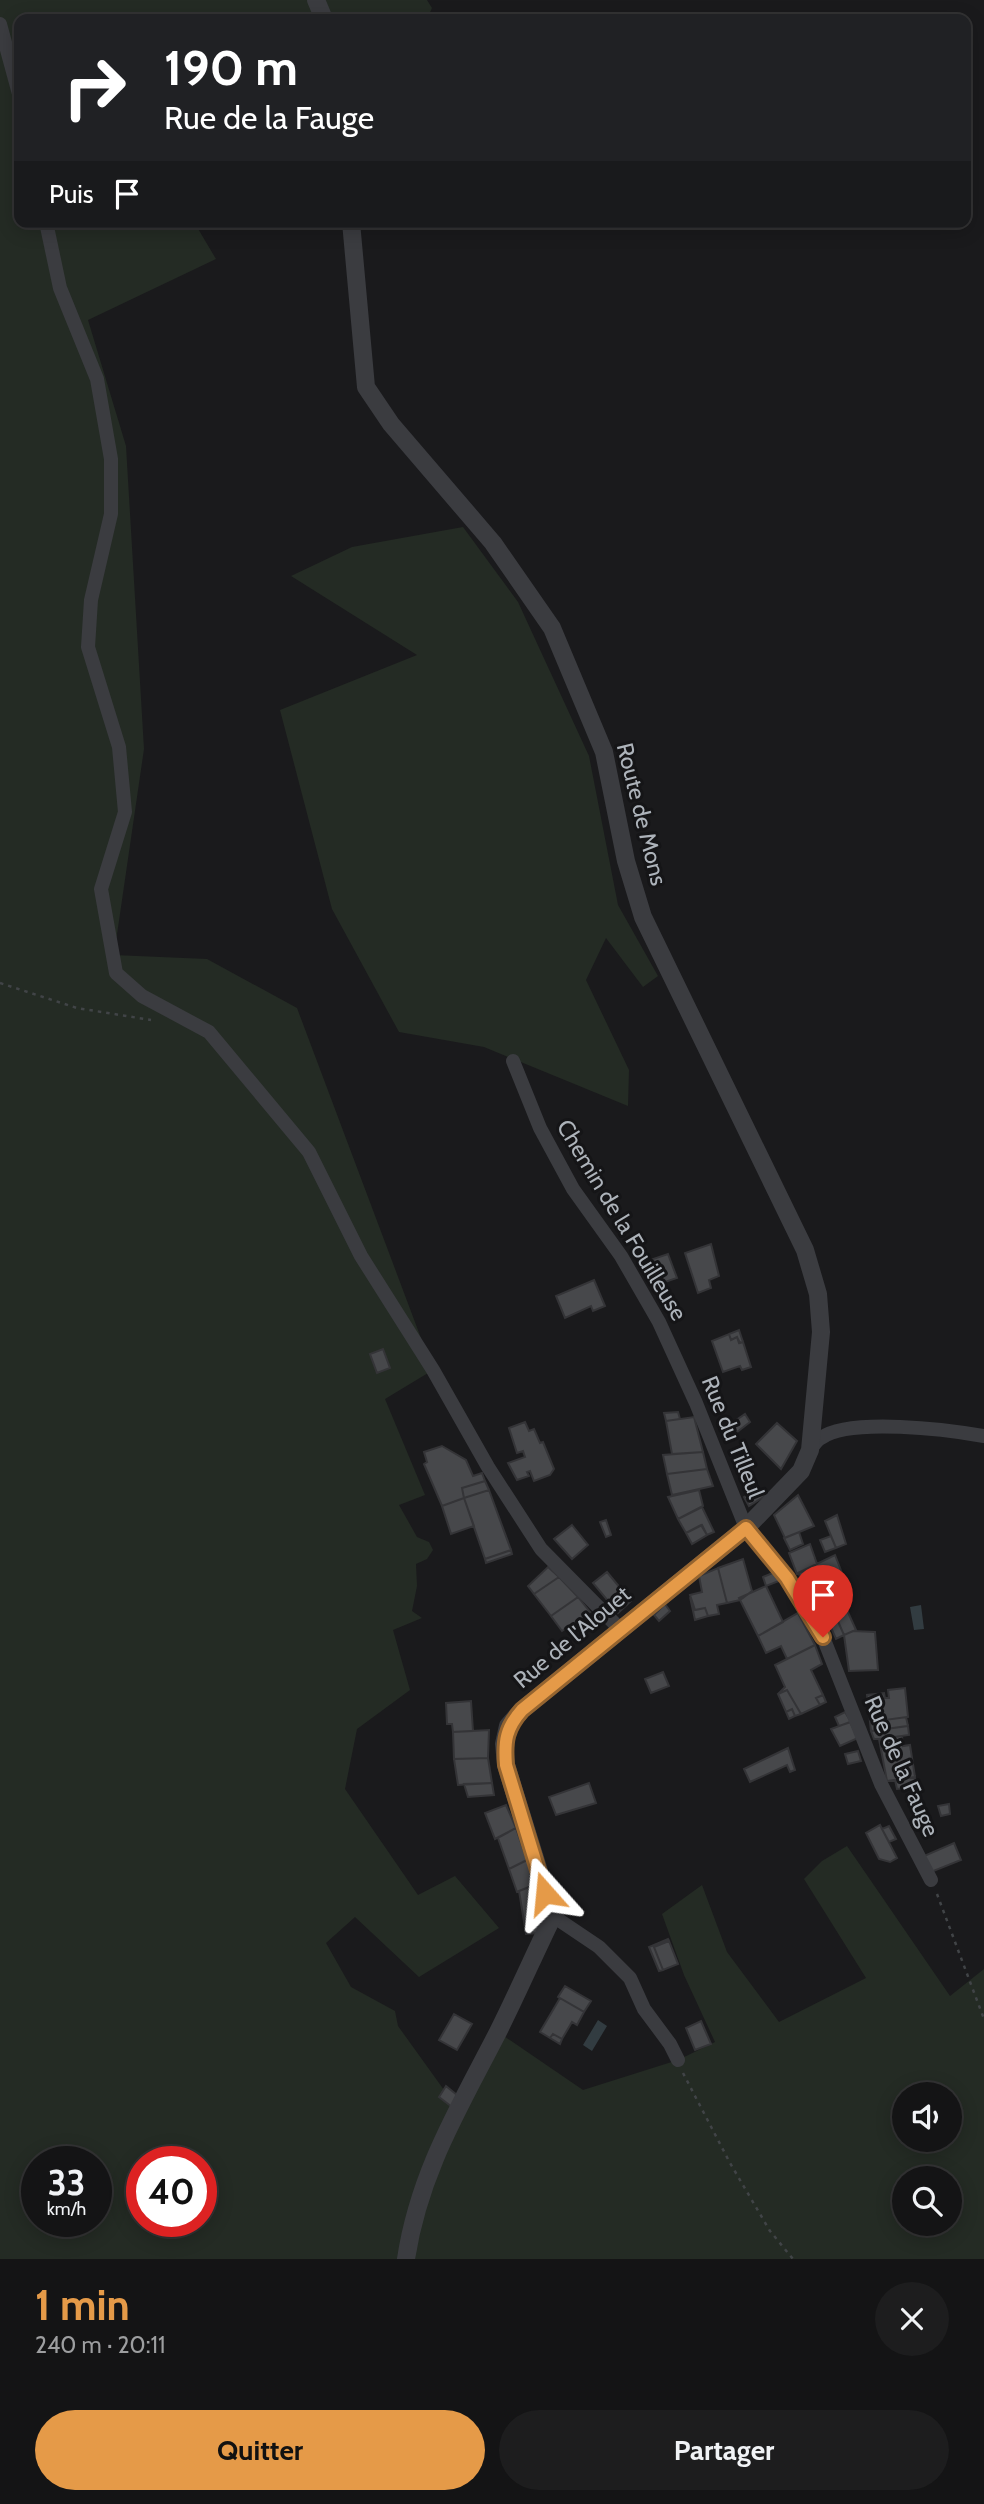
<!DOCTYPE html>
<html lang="fr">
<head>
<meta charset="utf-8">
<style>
  :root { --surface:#141415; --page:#1d1d1e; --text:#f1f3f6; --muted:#9d9ea0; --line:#333334; --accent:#e59a48 }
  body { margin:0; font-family:Cabin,sans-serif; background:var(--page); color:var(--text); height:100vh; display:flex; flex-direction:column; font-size:26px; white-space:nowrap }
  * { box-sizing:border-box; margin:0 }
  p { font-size:23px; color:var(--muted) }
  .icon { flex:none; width:38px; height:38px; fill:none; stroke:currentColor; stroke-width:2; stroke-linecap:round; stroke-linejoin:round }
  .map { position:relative; height:2259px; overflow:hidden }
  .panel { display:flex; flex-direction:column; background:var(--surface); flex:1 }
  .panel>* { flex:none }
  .hud { position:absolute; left:14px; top:14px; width:957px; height:214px; border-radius:14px; box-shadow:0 4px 18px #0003,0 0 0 2px var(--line); background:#202124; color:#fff; overflow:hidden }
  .controls { position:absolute; left:892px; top:2082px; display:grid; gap:14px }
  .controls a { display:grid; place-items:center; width:70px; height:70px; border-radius:50%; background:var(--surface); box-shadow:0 4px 18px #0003,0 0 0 2px var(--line); font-size:35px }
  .speed { position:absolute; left:21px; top:2146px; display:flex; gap:14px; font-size:35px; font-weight:700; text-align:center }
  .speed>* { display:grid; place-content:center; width:91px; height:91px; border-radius:50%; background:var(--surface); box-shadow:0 4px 18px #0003,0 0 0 2px var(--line); line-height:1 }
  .speed small { font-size:18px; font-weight:400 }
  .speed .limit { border:10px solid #d22; background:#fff; color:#111 }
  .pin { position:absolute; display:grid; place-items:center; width:60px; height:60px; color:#fff; margin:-72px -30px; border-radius:50% 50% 50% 0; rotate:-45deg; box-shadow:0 0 7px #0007 }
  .pin .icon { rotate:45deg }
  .me { position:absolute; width:77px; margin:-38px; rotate:342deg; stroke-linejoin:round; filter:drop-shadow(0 0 5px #0008) }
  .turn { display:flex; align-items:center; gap:24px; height:147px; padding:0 35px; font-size:32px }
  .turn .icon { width:91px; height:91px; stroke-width:2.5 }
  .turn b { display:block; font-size:49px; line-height:60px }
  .then { display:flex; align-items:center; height:66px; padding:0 35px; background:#0003; gap:14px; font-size:26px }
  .round { display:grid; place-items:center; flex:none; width:74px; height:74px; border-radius:37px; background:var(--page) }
  .overview { display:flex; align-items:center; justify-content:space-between; height:119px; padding:0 35px }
  h1 { font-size:42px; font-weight:800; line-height:52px; color:var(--accent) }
  .action { display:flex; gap:14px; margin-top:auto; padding:14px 35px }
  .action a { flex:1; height:80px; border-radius:42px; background:var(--accent); color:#111; font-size:28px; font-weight:800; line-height:80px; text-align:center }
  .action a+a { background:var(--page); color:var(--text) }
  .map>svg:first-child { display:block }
  .green { fill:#242b24; fill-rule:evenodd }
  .water { fill:#323c41 }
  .building { fill:#47484b; stroke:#343437; stroke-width:2 }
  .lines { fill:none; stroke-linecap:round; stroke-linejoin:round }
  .path { stroke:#414447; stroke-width:2.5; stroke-dasharray:3.5 5; stroke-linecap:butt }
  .minor { stroke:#3b3c40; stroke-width:14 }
  .tertiary { stroke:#3b3c40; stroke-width:18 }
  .route-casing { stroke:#95642f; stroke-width:18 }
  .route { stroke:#e59a48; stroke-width:12 }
  .labels { text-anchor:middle; stroke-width:6; stroke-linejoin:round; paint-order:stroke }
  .street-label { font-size:23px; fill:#adb3ba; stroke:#151517 }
</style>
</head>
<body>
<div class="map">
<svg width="984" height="2259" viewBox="0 0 984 2259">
  <rect width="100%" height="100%" fill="#1a1a1c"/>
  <path class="green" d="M0,0H427L432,8L427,19H19V222H194L216,259L88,320L126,446L144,749L114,955L207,959L297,1008L433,1370L385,1399L425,1495L399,1505L417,1537L429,1542L433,1550L427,1559L416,1564L417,1586L412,1611L422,1618L393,1630L410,1690L357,1729L345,1789L418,1895L455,1876L499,1928L419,1977L355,1917L326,1943L351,1987L395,2011L398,2026L462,2115L498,2032L583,2090L678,2060L715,2042L684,1975L662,1914L702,1885L727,1952L779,2022L866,1978L804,1879L822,1861L847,1846L950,1996L984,1969V2259H0ZM905,2095H950V2140H905ZM37,2161H96V2221H37ZM142,2161H201V2221H142ZM905,2179H950V2224H905Z
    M463,527L518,602L589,756L618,905L658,976L643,987L606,938L586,980L629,1070L628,1106L484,1047L399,1032L332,909L280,710L417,655L291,576L352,547Z"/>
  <path class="water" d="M921,1605L924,1629L914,1630L910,1607Z
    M598,2020L607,2026L592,2051L583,2045Z"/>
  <path class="building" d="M711,1244L719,1276L709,1280L711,1288L698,1293L685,1253Z
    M668,1254L677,1278L662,1283L653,1259Z
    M594,1280L605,1306L593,1311L591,1306L565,1318L556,1296Z
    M739,1330L743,1342L740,1343L737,1337L731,1340L729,1334Z
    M729,1334L731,1340L737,1337L739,1343L743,1342L751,1367L742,1370L740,1366L723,1372L712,1341Z
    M383,1349L390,1368L377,1373L370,1354Z
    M678,1412L680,1419L666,1421L664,1413Z
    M745,1414L750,1422L728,1439L722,1430Z
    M694,1417L703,1452L672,1454L666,1421Z
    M525,1422L529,1431L534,1429L540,1443L543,1442L554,1469L550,1475L534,1481L530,1471L527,1472L529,1476L517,1480L508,1463L525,1457L523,1451L517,1453L509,1428Z
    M777,1423L797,1441L781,1469L756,1444Z
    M442,1446L466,1460L473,1476L482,1473L485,1481L462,1488L464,1498L442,1506L424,1464L427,1462L424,1452Z
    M703,1452L707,1469L667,1474L663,1455Z
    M707,1469L713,1486L672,1495L667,1474Z
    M485,1481L489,1490L464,1498L462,1488Z
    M759,1488L765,1496L749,1506L744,1497Z
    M489,1490L511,1550L485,1559L464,1498Z
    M699,1490L703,1506L678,1519L668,1497Z
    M798,1495L814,1526L785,1538L774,1515Z
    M464,1498L474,1526L451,1534L442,1506Z
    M702,1507L714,1532L707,1535L701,1525L686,1533L678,1519Z
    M837,1515L846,1544L836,1548L825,1521Z
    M606,1520L611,1535L606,1537L600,1522Z
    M572,1525L588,1545L572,1559L554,1539Z
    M702,1525L707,1535L692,1544L686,1533Z
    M799,1532L803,1544L790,1550L784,1538Z
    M831,1536L836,1548L825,1552L820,1540Z
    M810,1544L817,1564L797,1574L789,1553Z
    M511,1550L512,1554L486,1563L485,1559Z
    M835,1555L847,1586L813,1598L798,1573Z
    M743,1559L752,1591L740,1600L727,1603L718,1568Z
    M548,1567L559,1577L534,1594L528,1586Z
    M718,1568L727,1603L717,1605L719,1614L708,1616L705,1608L695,1610L690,1595L702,1592L699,1576Z
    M607,1572L631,1601L618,1613L593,1583Z
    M775,1572L779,1581L766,1586L763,1577Z
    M559,1577L578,1597L551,1616L534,1594Z
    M766,1586L783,1622L758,1636L739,1598Z
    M578,1597L590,1612L562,1631L551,1616Z
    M690,1597L695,1610L705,1608L708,1616L695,1620Z
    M665,1604L670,1611L659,1621L654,1615Z
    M847,1610L856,1630L844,1635L835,1615Z
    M798,1613L815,1645L787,1659L781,1646L766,1653L758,1636Z
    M837,1619L844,1635L836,1639L829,1623Z
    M853,1631L875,1632L878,1670L849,1671L844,1635Z
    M815,1645L822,1664L811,1670L823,1695L816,1698L820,1705L801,1714L787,1690L778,1694L785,1687L775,1665Z
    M663,1672L669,1686L651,1693L645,1679Z
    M905,1688L908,1717L870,1722L867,1695L884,1693L885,1698H889L888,1690Z
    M787,1690L801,1714L795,1716L792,1709L786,1712L778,1694Z
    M823,1695L826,1702L820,1705L816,1698Z
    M471,1701L473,1731L453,1732L452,1724H447L446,1703Z
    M792,1709L795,1716L789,1719L786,1712Z
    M845,1712L851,1722L839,1726L835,1717Z
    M906,1717L908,1726L871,1731L870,1722Z
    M850,1722L858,1738L840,1746L831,1729Z
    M908,1726L909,1735L879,1739H874L871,1731Z
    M489,1730L488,1758L454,1759L453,1732Z
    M902,1736L903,1746L910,1745L915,1777L887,1781L879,1739Z
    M788,1748L795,1770L790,1772L787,1765L750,1782L744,1769Z
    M858,1751L861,1761L848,1764L845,1754Z
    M488,1758L492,1783L458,1785L454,1759Z
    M915,1777L916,1787L897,1789L895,1780Z
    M492,1783L494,1795L468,1797L464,1784Z
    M589,1783L596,1803L556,1815L549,1797Z
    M949,1804L950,1814L941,1816L938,1806Z
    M506,1805L516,1828L495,1839L485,1813Z
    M880,1825L897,1858L890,1862L879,1859L866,1833Z
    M889,1826L896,1839L889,1842L882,1829Z
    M516,1828L527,1860L509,1869L498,1838Z
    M954,1843L961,1860L931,1872L924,1856Z
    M529,1859L537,1884L517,1892L509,1869Z
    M537,1884L543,1919L539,1933L526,1934L519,1891Z
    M668,1939L669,1941L654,1947L663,1970L659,1971L649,1947Z
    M669,1941L678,1964L663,1970L654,1947Z
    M565,1986L591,2001L584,2012L558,1997Z
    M560,1998L584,2012L577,2025L572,2022L562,2039L553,2034L550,2038L540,2032Z
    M454,2014L472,2024L457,2050L439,2040Z
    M701,2021L711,2044L695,2050L686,2028Z
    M553,2034L562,2039L560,2044L550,2038Z
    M446,2086L457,2095L452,2107L439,2097Z"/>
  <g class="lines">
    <path class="path" d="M0,983L77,1008L151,1020
      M937,1894L984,2019
      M683,2073L730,2163L770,2231L793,2259"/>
    <path class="minor" d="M0,24L19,94
      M46,222L60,288L97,379L111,459V514L91,600L88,647L119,747L125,812L101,889L116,973L142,996L209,1032L309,1152L361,1256L433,1370L488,1467L541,1549L619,1628
      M513,1061L540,1128L573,1189L621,1256L659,1322L696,1403L746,1528L787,1578L823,1637L881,1784L931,1880
      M810,1450C813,1446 817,1440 821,1438C850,1417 949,1430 984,1436
      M553,1916L599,1947L630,1978L644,2009L670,2044L678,2060"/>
    <path class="tertiary" d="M316,0L324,19
      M351,222L366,387L391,424L493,543L552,628L604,752L626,861L643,917L805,1250L818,1294L821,1332L810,1450L801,1471L746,1528L522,1710L508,1726L504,1744L506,1765L553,1916C534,1955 517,1994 498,2032C459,2108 419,2173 406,2259"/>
  </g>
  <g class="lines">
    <defs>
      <path id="route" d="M545,1893L506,1765C504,1741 506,1728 522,1710L746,1528L787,1578L823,1637"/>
    </defs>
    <use href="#route" class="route-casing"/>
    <use href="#route" class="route"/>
  </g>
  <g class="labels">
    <g class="street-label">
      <text transform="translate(642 814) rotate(76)" y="8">Route de Mons</text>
      <text transform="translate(622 1220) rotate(59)" y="8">Chemin de la Fouilleuse</text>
      <text transform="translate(733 1437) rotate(68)" y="8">Rue du Tilleul</text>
      <text transform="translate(572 1637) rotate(-40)" y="8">Rue de l'Alouet</text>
      <text transform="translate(902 1766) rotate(66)" y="8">Rue de la Fauge</text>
    </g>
  </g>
</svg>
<div class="controls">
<a><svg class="icon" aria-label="sound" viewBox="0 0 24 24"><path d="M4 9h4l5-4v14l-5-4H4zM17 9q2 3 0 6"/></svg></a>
<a><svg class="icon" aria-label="search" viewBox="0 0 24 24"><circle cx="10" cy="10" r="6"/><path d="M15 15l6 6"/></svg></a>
</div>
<div class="speed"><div>33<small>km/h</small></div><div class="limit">40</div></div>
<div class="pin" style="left:823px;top:1637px;background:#d93025"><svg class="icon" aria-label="arrive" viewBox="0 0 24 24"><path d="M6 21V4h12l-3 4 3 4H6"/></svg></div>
<svg class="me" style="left:545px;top:1893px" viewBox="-20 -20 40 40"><path d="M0-17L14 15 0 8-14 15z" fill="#e59a48" stroke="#fff" stroke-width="4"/></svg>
<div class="hud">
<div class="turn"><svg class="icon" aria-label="right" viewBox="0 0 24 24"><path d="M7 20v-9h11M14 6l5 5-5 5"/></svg><div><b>190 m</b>Rue de la Fauge</div></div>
<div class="then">Puis<svg class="icon" aria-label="arrive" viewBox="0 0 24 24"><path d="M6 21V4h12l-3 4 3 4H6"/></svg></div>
</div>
</div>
<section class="panel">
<div class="overview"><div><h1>1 min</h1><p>240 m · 20:11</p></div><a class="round"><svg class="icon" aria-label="close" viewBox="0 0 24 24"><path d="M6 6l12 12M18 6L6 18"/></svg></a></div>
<div class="action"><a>Quitter</a><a>Partager</a></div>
</section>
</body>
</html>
